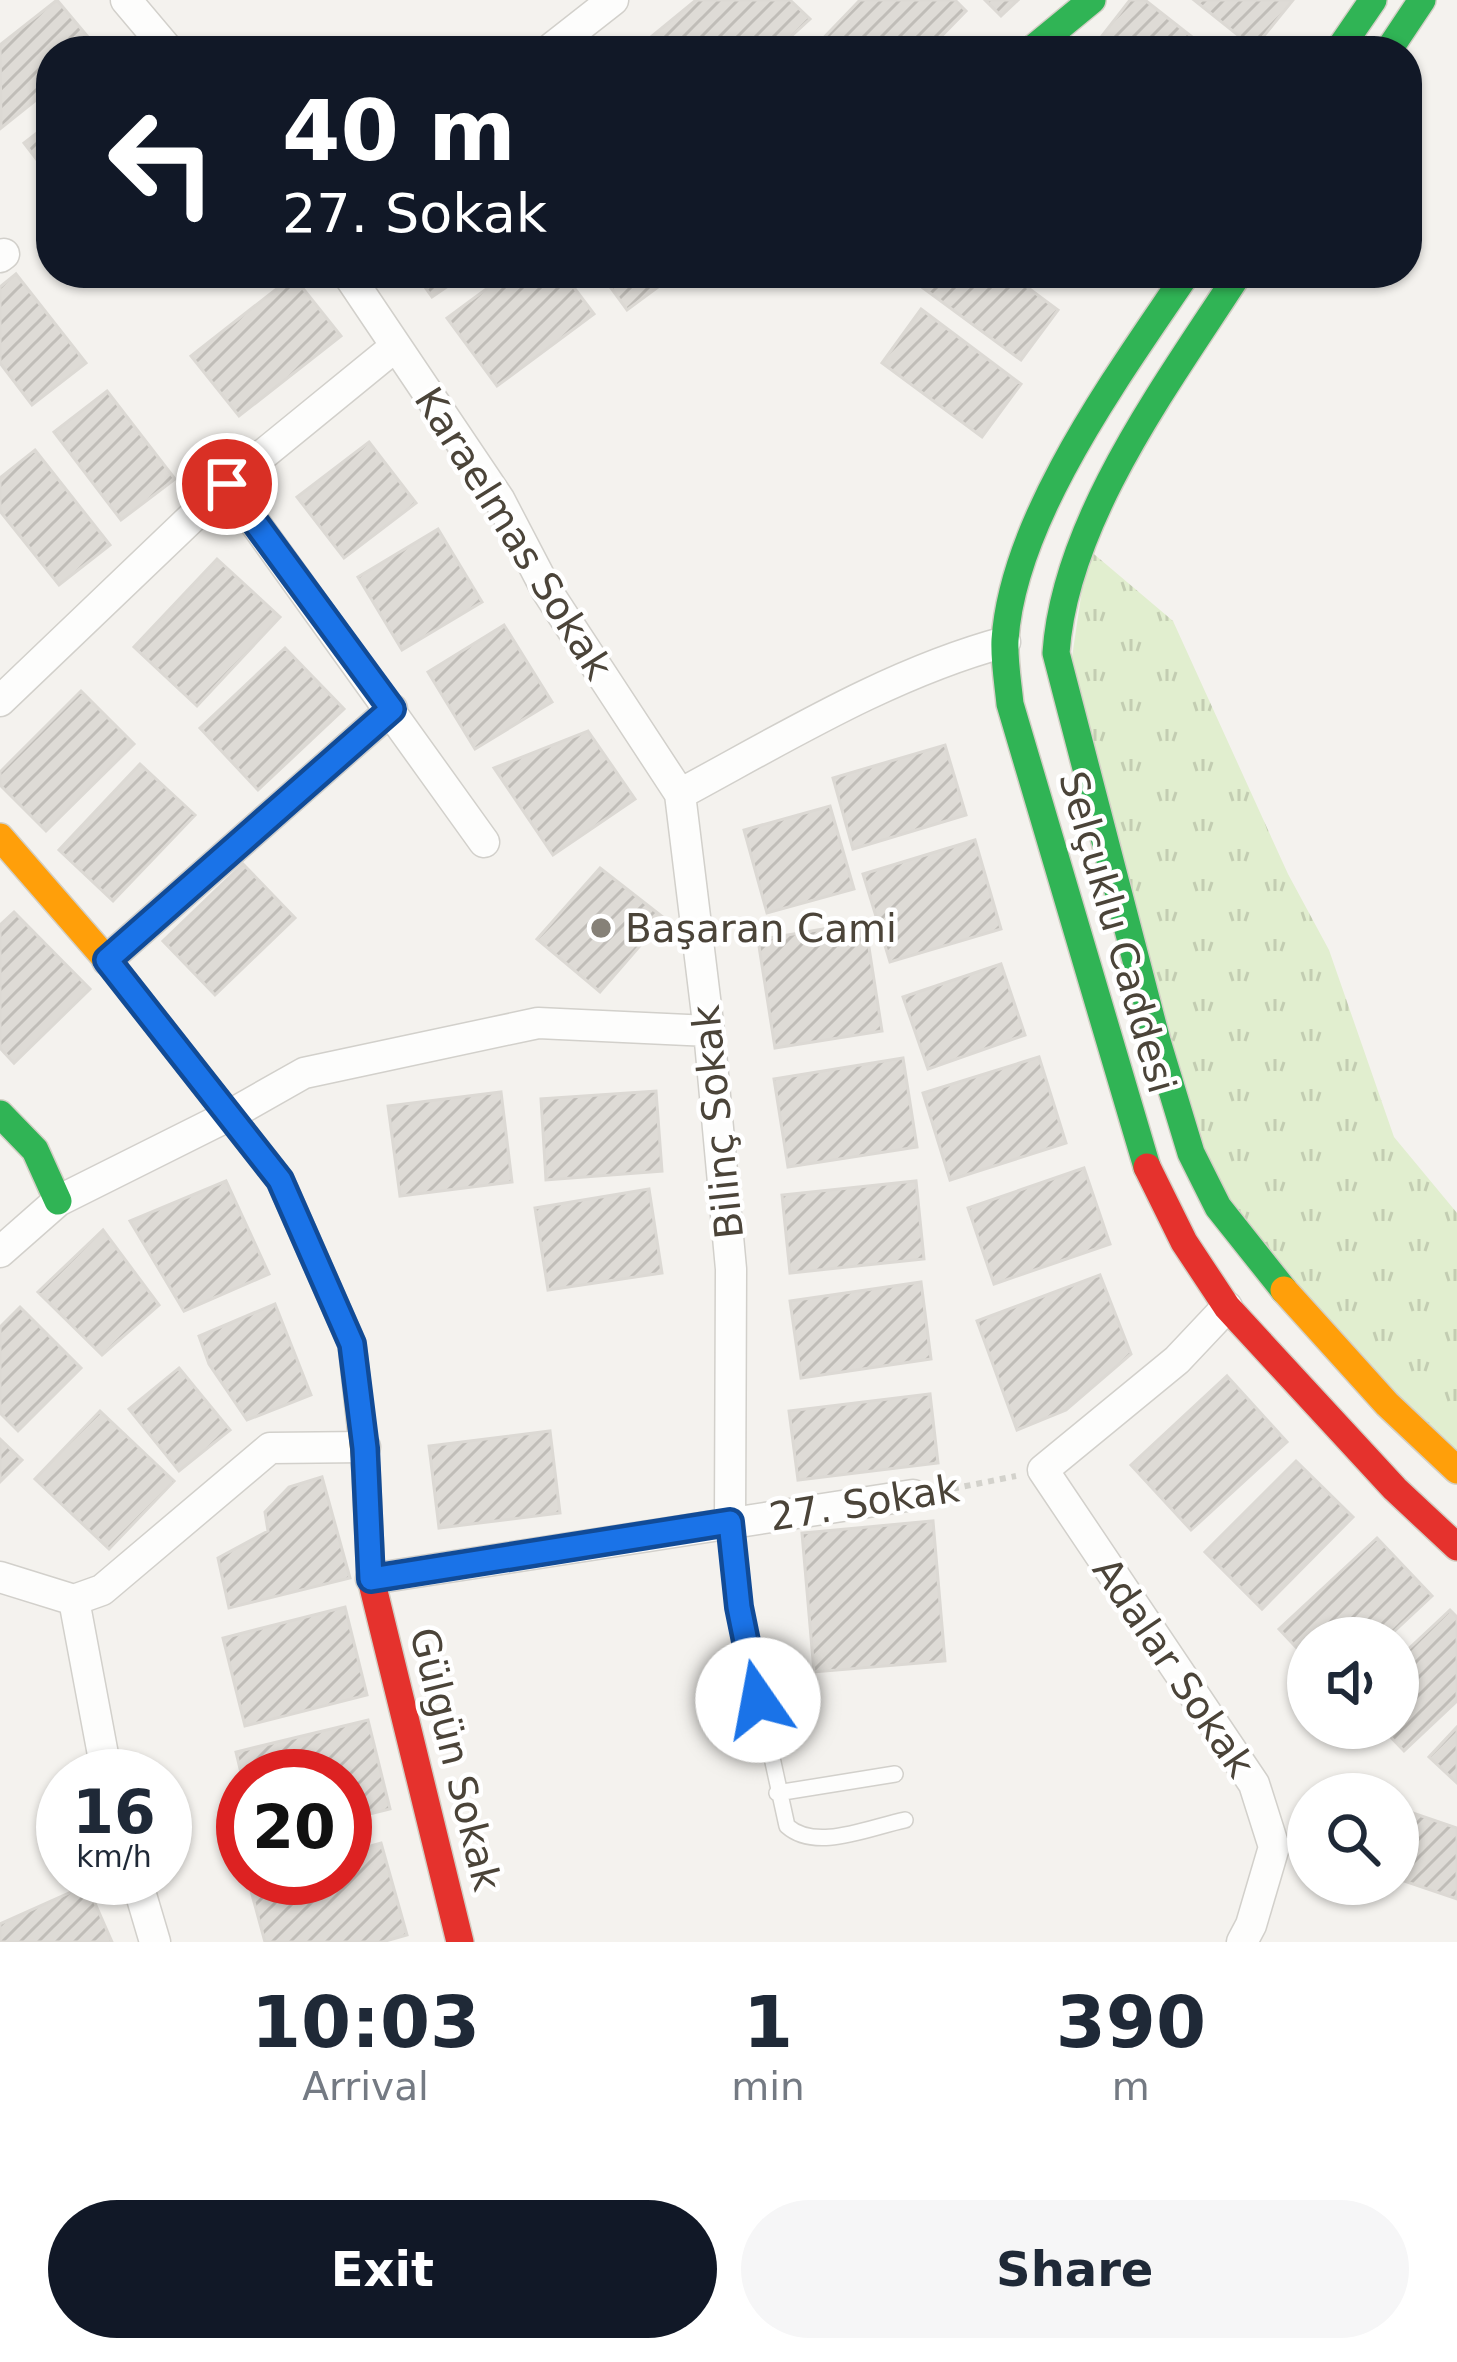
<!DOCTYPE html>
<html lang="en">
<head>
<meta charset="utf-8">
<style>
  :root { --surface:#fff; --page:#f6f6f7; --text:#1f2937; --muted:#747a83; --accent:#111827 }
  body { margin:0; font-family:"DejaVu Sans",sans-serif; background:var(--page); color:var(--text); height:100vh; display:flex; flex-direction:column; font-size:45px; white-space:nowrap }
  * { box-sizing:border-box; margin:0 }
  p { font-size:39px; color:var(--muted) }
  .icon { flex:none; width:66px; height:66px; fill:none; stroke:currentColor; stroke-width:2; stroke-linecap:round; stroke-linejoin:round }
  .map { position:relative; height:1942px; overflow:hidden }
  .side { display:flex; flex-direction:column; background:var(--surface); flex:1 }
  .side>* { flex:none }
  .hud { position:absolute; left:36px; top:36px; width:1386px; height:252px; border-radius:48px; box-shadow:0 3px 9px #0004; background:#111827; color:#fff; overflow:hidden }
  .fabs { position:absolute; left:1287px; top:1617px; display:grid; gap:24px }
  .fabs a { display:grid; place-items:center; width:132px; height:132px; border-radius:50%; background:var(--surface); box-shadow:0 3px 9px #0004; font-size:60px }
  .speed { position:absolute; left:36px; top:1749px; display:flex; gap:24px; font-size:60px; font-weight:700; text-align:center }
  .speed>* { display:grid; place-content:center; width:156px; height:156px; border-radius:50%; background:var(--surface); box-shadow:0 3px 9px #0004; line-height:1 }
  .speed small { font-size:30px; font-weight:400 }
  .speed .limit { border:18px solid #d22; background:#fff; color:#111 }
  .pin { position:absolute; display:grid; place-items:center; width:102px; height:102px; color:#fff; margin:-51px; border:6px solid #fff; border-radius:50%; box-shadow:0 3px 12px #0007 }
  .me { position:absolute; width:132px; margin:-66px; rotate:348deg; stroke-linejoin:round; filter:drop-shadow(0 0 9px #0008) }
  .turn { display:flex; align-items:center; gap:42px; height:252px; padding:0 48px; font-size:54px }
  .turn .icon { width:156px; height:156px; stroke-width:2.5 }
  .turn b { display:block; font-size:84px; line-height:102px }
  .eta { display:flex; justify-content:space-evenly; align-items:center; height:204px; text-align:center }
  .eta b { font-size:72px; font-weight:700; line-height:84px }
  .button { display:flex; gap:24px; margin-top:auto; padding:24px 48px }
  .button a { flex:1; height:138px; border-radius:72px; background:var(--accent); color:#fff; font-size:48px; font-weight:700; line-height:138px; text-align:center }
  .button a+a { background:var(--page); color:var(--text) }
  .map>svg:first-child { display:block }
  .grass { fill:url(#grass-tufts) }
  .building { fill:url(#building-hatch); stroke:#dcd9d4; stroke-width:3 }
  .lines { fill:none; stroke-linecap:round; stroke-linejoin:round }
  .lane-casing { stroke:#d2d0cb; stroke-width:18 }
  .street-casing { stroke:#d2d0cb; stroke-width:33 }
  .fast-casing { stroke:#d3cfc5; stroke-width:30 }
  .slow-casing { stroke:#d3cfc5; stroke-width:30 }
  .jam-casing { stroke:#d3cfc5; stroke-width:30 }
  .path { stroke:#d3d2cc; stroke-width:6; stroke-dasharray:6 6; stroke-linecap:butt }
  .lane { stroke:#fdfdfc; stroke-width:15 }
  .street { stroke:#fdfdfc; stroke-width:30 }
  .fast { stroke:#30b455; stroke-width:27 }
  .slow { stroke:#ff9f0a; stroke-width:27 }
  .jam { stroke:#e5322d; stroke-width:27 }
  .route-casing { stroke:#114b97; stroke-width:30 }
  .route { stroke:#1a73e8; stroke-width:21 }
  .poi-dot { fill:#868178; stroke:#fff; stroke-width:4.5 }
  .labels { text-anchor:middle; stroke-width:9; stroke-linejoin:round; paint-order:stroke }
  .street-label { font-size:39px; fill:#4b4439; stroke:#fff }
  .poi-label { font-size:39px; fill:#4b4439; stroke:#fff; text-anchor:start }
</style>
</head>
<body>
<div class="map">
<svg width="1457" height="1942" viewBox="0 0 1457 1942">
  <defs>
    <pattern id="grass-tufts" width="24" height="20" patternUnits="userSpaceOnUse" patternTransform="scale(3)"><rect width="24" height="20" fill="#e1eecf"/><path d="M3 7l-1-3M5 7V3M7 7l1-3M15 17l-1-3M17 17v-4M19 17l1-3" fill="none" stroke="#c3cdb2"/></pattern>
    <pattern id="building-hatch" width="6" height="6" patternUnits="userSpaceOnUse" patternTransform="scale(3)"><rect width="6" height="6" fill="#dedbd6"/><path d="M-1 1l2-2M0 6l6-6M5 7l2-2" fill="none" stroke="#c0bdb8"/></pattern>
  </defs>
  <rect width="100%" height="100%" fill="#f4f2ee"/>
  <path class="grass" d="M1088,549L1173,621L1288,874L1329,950L1394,1137L1457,1213V1471L1216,1196L1066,698Z"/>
  <path class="building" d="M57,0L99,50L51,51V88L1,128L0,45Z
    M696,0H790L810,19L775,51H663L651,37Z
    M860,0H955L966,11L927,51H811Z
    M985,0H1018L1001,16Z
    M1130,0H1145L1210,51H1103L1095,45Z
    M1194,0H1293L1254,48Z
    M51,122V178L24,143Z
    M415,273H467L432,297Z
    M508,273H563L594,314L497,386L447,318Z
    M600,273H677L627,310Z
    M934,273H1008L1058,310L1021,360L923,288Z
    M16,274L86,363L32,405L0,363V287Z
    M293,276L341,336L239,416L191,356Z
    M921,309L1021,384L982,437L882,363Z
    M107,391L175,479L121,520L54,432Z
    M369,442L416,503L344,558L297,497Z
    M35,450L110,545L59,585L0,511V478Z
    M438,529L482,602L402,650L358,577Z
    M217,559L280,617L197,706L134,647Z
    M504,625L552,702L475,749L428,672Z
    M285,648L344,709L258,790L200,728Z
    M81,691L134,744L46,831L0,785V772Z
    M588,731L635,799L553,855L494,768Z
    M945,745L966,815L853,849L833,778Z
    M140,764L195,815L113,901L59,850Z
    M830,806L854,889L767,913L744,830Z
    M975,840L1001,929L890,962L863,874Z
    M243,864L295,918L215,995L163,941Z
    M600,868L664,918L600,992L537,939Z
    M14,912L90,989L14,1063L0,1048V925Z
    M865,922L882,1031L775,1048L758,940Z
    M1001,964L1025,1035L928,1069L903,997Z
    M1039,1057L1066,1143L950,1180L923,1093Z
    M903,1058L917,1147L788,1167L774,1079Z
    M656,1091L662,1171L546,1180L541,1099Z
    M501,1092L512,1182L400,1196L388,1106Z
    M1084,1168L1110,1244L994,1284L968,1208Z
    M226,1181L269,1274L184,1311L130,1221Z
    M916,1181L924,1259L790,1273L782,1195Z
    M649,1189L662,1273L548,1290L535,1208Z
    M103,1230L159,1305L102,1355L38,1292Z
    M1100,1275L1131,1354L1066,1410L1017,1430L977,1321Z
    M921,1282L931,1359L801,1378L790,1301Z
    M275,1304L311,1395L247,1420L209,1364L199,1336Z
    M20,1307L81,1368L18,1431L0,1413V1327Z
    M179,1368L230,1430L179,1471L129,1409Z
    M1227,1376L1287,1442L1191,1530L1131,1465Z
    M930,1394L938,1463L798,1480L789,1411Z
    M100,1411L174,1481L109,1549L35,1479Z
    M550,1431L560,1513L439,1528L429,1446Z
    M0,1439L22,1460L0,1482Z
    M1296,1461L1353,1517L1262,1609L1205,1552Z
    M322,1477L350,1578L229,1608L218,1558L268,1531L265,1512L289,1487Z
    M933,1521L945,1661L814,1672L802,1533Z
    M1377,1538L1432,1596L1387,1638H1308V1660L1279,1629Z
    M345,1607L367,1695L245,1726L223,1638Z
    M1450,1610L1457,1617V1701L1404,1751L1382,1728H1398V1659Z
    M368,1720L390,1809L345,1820V1776H243V1781L236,1752Z
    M1457,1727V1783L1429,1757Z
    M1398,1808L1457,1828V1899L1398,1879Z
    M381,1843L407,1935L382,1942H265L248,1880L345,1878V1853Z
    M87,1885L112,1942H0V1924Z"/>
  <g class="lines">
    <defs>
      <path id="lane" d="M730,1523L739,1607L787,1826C816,1852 870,1827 905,1820
        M777,1793L895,1774"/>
      <path id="street" d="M126,0L169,51
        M548,51L613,0
        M0,257L4,254
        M347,273L499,499L547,591L680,794
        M227,484L484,842
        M0,701L227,484L396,346
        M107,960L392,709
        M0,1252L58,1201L228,1116L304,1073L538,1023L709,1031
        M1227,1307L1177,1360L1043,1470L1254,1784L1274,1847L1251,1925L1242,1942
        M730,1523L731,1269L709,1031L680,794C784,738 890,673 1005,642
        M0,1577L74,1600L102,1590L270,1448L365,1447
        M371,1579L913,1495
        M74,1600L107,1776
        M136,1878L155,1942"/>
      <path id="fast" d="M1030,51L1092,0
        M1338,51L1373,0
        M1388,51L1422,0
        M1239,273C1168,383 1065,520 1056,653L1157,1041L1191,1153L1218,1207L1284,1290
        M0,1114L35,1150L58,1201
        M1147,1167L1010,704C1008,683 1004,661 1005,640C1013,517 1120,373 1187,273"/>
      <path id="slow" d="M0,837L107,960L280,1180L352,1344L366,1471
        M1284,1290L1387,1404L1457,1470"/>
      <path id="jam" d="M1147,1167L1184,1242L1227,1307L1395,1489L1457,1547
        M366,1471L371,1579L460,1942"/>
    </defs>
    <use href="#lane" class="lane-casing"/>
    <use href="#street" class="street-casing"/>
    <use href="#fast" class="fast-casing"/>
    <use href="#slow" class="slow-casing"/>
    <use href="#jam" class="jam-casing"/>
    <path class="path" d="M941,1491L1016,1476"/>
    <use href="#lane" class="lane"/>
    <use href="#street" class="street"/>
    <use href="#fast" class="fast"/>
    <use href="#slow" class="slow"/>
    <use href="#jam" class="jam"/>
  </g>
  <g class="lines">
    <defs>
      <path id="route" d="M227,484L392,709L107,960L280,1180L352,1344L365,1448L371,1579L730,1522L739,1607L758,1700"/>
    </defs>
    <use href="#route" class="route-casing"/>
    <use href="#route" class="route"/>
  </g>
  <circle class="poi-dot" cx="601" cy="928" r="12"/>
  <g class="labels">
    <g class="street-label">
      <text transform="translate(514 533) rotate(58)" y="14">Karaelmas Sokak</text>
      <text transform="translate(1118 932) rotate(74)" y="14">Selçuklu Caddesi</text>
      <text transform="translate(717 1122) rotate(-96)" y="14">Bilinç Sokak</text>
      <text transform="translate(864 1502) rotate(-9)" y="14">27. Sokak</text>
      <text transform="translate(1174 1667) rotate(56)" y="14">Adalar Sokak</text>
      <text transform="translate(456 1759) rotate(76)" y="14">Gülgün Sokak</text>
    </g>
    <g class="poi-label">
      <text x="625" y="942">Başaran Cami</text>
    </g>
  </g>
</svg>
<div class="fabs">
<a><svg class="icon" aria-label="sound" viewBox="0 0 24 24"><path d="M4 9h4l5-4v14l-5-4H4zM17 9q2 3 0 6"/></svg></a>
<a><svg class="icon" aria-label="search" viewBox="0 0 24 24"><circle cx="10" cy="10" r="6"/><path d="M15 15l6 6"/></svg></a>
</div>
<div class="speed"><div>16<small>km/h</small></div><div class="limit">20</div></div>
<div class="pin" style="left:227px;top:484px;background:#d93025"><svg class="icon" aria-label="arrive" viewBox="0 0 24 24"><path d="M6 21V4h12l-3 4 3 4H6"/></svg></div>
<svg class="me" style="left:758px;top:1700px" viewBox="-20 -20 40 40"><circle r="19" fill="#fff"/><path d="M0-13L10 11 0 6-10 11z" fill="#1a73e8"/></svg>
<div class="hud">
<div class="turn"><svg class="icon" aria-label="left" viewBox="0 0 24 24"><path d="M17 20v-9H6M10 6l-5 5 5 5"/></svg><div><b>40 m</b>27. Sokak</div></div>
</div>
</div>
<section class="side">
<div class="eta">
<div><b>10:03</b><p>Arrival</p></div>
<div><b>1</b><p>min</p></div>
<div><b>390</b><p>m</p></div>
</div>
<div class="button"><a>Exit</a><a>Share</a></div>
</section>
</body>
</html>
